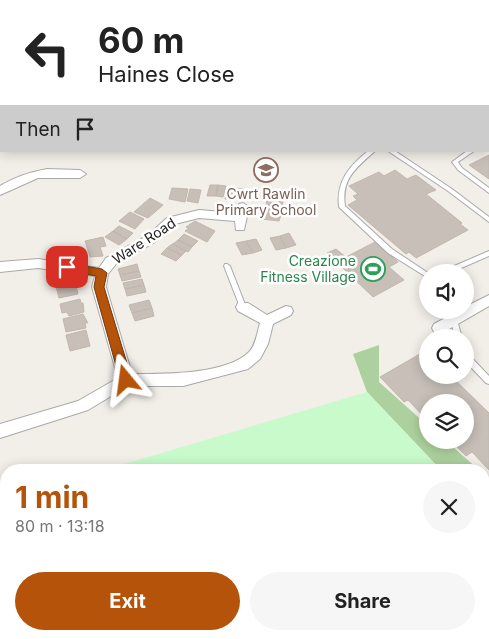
<!DOCTYPE html>
<html lang="en">
<head>
<meta charset="utf-8">
<style>
  :root { --surface:#fff; --page:#f6f6f6; --text:#222; --muted:#767676; --accent:#b45309 }
  body { margin:0; font-family:Inter,sans-serif; background:var(--page); color:var(--text); height:100vh; display:flex; flex-direction:column; font-size:19px; white-space:nowrap }
  * { box-sizing:border-box; margin:0 }
  p { font-size:16px; color:var(--muted) }
  .icon { flex:none; width:28px; height:28px; fill:none; stroke:currentColor; stroke-width:2; stroke-linecap:round; stroke-linejoin:round }
  .map { position:relative; flex:1; overflow:hidden }
  .drawer { position:absolute; left:0px; top:464px; width:490px; height:176px; display:flex; flex-direction:column; background:var(--surface); border-radius:20px 20px 0 0; box-shadow:0 2px 12px #0003 }
  .drawer>* { flex:none }
  .banner { position:absolute; left:0px; top:0px; width:490px; height:152px; box-shadow:0 2px 12px #0003; background:#fff; color:var(--text); overflow:hidden }
  .buttons { position:absolute; left:419px; top:264px; display:grid; gap:10px }
  .buttons a { display:grid; place-items:center; width:55px; height:55px; border-radius:50%; background:var(--surface); box-shadow:0 2px 12px #0003; font-size:25px }
  .pin { position:absolute; display:grid; place-items:center; width:42px; height:42px; color:#fff; margin:-21px; border-radius:10px; box-shadow:0 2px 8px #0006 }
  .me { position:absolute; width:55px; margin:-28px; rotate:344deg; stroke-linejoin:round; filter:drop-shadow(0 0 4px #0008) }
  .turn { display:flex; align-items:center; gap:18px; height:105px; padding:0 15px; font-size:22px }
  .turn .icon { width:65px; height:65px; stroke-width:2.5 }
  .turn b { display:block; font-size:35px; line-height:42px }
  .then { display:flex; align-items:center; height:48px; padding:0 15px; background:#0003; gap:10px; font-size:19px }
  .round { display:grid; place-items:center; flex:none; width:52px; height:52px; border-radius:26px; background:var(--page) }
  .head { display:flex; align-items:center; justify-content:space-between; height:85px; padding:0 15px }
  h1 { font-size:30px; font-weight:700; line-height:38px; color:var(--accent) }
  .action { display:flex; gap:10px; margin-top:auto; padding:10px 15px }
  .action a { flex:1; height:58px; border-radius:30px; background:var(--accent); color:#fff; font-size:20px; font-weight:700; line-height:58px; text-align:center }
  .action a+a { background:var(--page); color:var(--text) }
  .map>svg:first-child { display:block }
  .forest { fill:#add19e }
  .park { fill:#c8facc }
  .water { fill:#aad3df }
  .building { fill:#c7bfb8; stroke:#c4b6ab }
  .lines { fill:none; stroke-linecap:round; stroke-linejoin:round }
  .service-casing { stroke:#a9a9a9; stroke-width:2 }
  .minor-casing { stroke:#a9a9a9; stroke-width:2 }
  .secondary-casing { stroke:#707d05; stroke-width:2 }
  .service { fill:#fff; fill-rule:evenodd }
  .minor { fill:#fff; fill-rule:evenodd }
  .secondary { fill:#f7fabf; fill-rule:evenodd }
  .route { fill:#b45309; stroke:#753606 }
  .labels { text-anchor:middle; stroke-width:5; stroke-linejoin:round; paint-order:stroke }
  .education-label { font-size:14px; fill:#785e54; stroke:#fff }
  .street-label { font-size:14px; fill:#222; stroke:#fff }
  .leisure-label { font-size:14px; fill:#27864d; stroke:#fff; text-anchor:end }
</style>
</head>
<body>
<div class="map">
<svg width="489" height="639" viewBox="0 0 489 639">
  <rect width="100%" height="100%" fill="#f2efe9"/>
  <path class="forest" d="M379,345V382L427,425L428,440H445L479,470H441L367,392L353,354Z"/>
  <path class="park" d="M367,392L441,470H104Z
    M6,501V634H484V512L489,517V639H0V503Z"/>
  <path class="water" d="M484,628L489,632V639H393V634H484Z
    M151,634H279L283,639H157Z"/>
  <path class="building" d="M489,155V179L469,165Z
    M395,170L407,179L416,175L436,190L426,194L462,223L460,224L468,230L416,258L409,252L406,254L348,205L357,200L353,196L358,194L349,186L379,172L384,176Z
    M210,185H218L216,196H207Z
    M218,185L226,186L223,197L216,196Z
    M172,188L188,189L185,202L169,199Z
    M228,188H236L234,199H225Z
    M236,188L244,189L242,200L234,199Z
    M190,189L201,190L198,203L187,201Z
    M268,195L284,196L283,202L267,200Z
    M150,198L163,205L148,218L134,212Z
    M267,200L283,202L282,207L266,205Z
    M264,208L281,210V215L263,213Z
    M130,212L144,219L135,229L119,221Z
    M263,213L281,215L279,221L262,219Z
    M195,221L215,231L207,242L185,231L189,228L186,227Z
    M119,226L133,233L127,239L113,231Z
    M113,231L127,239L119,245L105,237Z
    M289,233L296,245L286,248L280,236Z
    M184,234L198,241L192,247L178,240Z
    M280,236L286,248L276,250L270,238Z
    M103,237L106,246L100,247L103,256L90,257L85,241Z
    M256,239L262,250L253,253L246,241Z
    M178,240L192,247L188,252L173,244Z
    M246,241L253,253L242,255L236,243Z
    M375,242L398,262L389,267L404,280L373,297L327,253L336,249L346,257Z
    M172,244H173L186,251L182,255L167,248Z
    M167,248L182,255L176,261L161,254Z
    M137,264L139,271L120,275L118,269Z
    M139,271L141,277L122,281L120,275Z
    M74,278L76,285L57,290L55,283Z
    M142,279L144,285L125,289L123,283Z
    M76,285L78,294L59,298L57,290Z
    M144,285L146,292L127,296L125,289Z
    M80,299L81,303H83L84,312L69,316L67,312L62,313L60,304Z
    M149,300L152,308L132,313L129,305Z
    M152,308L154,316L135,321L132,313Z
    M83,314L88,323H85L86,328L66,332L63,319Z
    M86,330L90,346L70,351L66,335Z
    M425,351L428,354V375H450L489,413V470L472,452L466,456L450,440H465V402H428V421L408,400L404,402L380,377Z"/>
  <g class="lines">
    <defs>
      <path id="service" d="M368,151H375C356,168 341,179 345,206L392,249L428,273V278L388,253L339,207C336,182 349,166 368,151Z
        M388,151H395L452,189L489,217V222L448,191Z
        M467,151H474L458,162L462,168L489,188V193L458,170L452,162Z
        M489,251V256L452,272H444L445,270Z
        M225,264H227L230,266L246,307L245,309H241L240,307L224,266Z
        M454,317L457,320L462,338H455L451,320Z
        M465,353L468,354L489,376V384L486,383L465,361Z"/>
      <path id="minor" d="M32,0H46V1H32Z
        M47,169L80,170L86,174L80,178H38L0,195V186C15,177 30,172 47,169Z
        M243,203L249,207L244,230H236L235,221L199,218L175,224L155,242L116,264L108,274L106,287L132,374C162,374 226,375 249,352C256,345 257,333 260,323L238,311L236,307L238,303H248L267,315L286,306L291,307L293,311L291,315L273,324L268,344L260,359L248,369L183,386H128L88,410L0,438V424L78,401L118,378L92,287L95,276L38,268L0,272V262L38,259L99,268L106,258L147,236L167,218L199,210L236,213L239,204Z
        M489,295V306L444,332H434L432,328L434,324L460,310H465V307Z"/>
      <path id="secondary" d="M335,0H352V1H335Z"/>
    </defs>
    <use href="#service" class="service-casing"/>
    <use href="#minor" class="minor-casing"/>
    <use href="#secondary" class="secondary-casing"/>
    <use href="#service" class="service"/>
    <use href="#minor" class="minor"/>
    <use href="#secondary" class="secondary"/>
  </g>
  <path class="route" d="M67,263L102,269L107,273L104,287L132,380L131,383L126,384L120,380L94,287L96,276L63,270V264Z"/>
  <defs>
    <symbol id="school-ring" viewBox="-11 -11 22 22"><circle r="9.5" fill="#fff" stroke="#8d6e63" stroke-width="1.5"/><path d="M0-5L7-2L0 1L-7-2ZM-4 1L0 2.5L4 1V4Q0 6-4 4Z" fill="#8d6e63"/></symbol>
    <symbol id="stadium-ring" viewBox="-11 -11 22 22"><circle r="9.5" fill="#fff" stroke="#2e9e5b" stroke-width="1.5"/><path d="M0-5a6.5 5 0 1 0 0 10a6.5 5 0 1 0 0-10ZM-3.5-1.8h7v3.6h-7Z" fill="#2e9e5b"/></symbol>
  </defs>
  <g fill-rule="evenodd">
    <use href="#school-ring" x="252" y="156" width="28" height="28"/>
    <use href="#stadium-ring" x="359" y="255" width="28" height="28"/>
  </g>
  <g class="labels">
    <g class="education-label">
      <text x="266" y="199">Cwrt Rawlin<tspan x="266" dy="16">Primary School</tspan></text>
    </g>
    <g class="street-label">
      <text transform="translate(144 241) rotate(-33)" y="5">Ware Road</text>
    </g>
    <g class="leisure-label">
      <text x="356" y="266">Creazione<tspan x="356" dy="16">Fitness Village</tspan></text>
    </g>
  </g>
</svg>
<div class="buttons">
<a><svg class="icon" aria-label="sound" viewBox="0 0 24 24"><path d="M4 9h4l5-4v14l-5-4H4zM17 9q2 3 0 6"/></svg></a>
<a><svg class="icon" aria-label="search" viewBox="0 0 24 24"><circle cx="10" cy="10" r="6"/><path d="M15 15l6 6"/></svg></a>
<a><svg class="icon" aria-label="layers" viewBox="0 0 24 24"><path d="M12 4l9 5-9 5-9-5zM3 14l9 5 9-5"/></svg></a>
</div>
<div class="pin" style="left:67px;top:267px;background:#d93025"><svg class="icon" aria-label="arrive" viewBox="0 0 24 24"><path d="M6 21V4h12l-3 4 3 4H6"/></svg></div>
<svg class="me" style="left:126px;top:380px" viewBox="-20 -20 40 40"><path d="M0-17L14 15 0 8-14 15z" fill="#b45309" stroke="#fff" stroke-width="4"/></svg>
<div class="banner">
<div class="turn"><svg class="icon" aria-label="left" viewBox="0 0 24 24"><path d="M17 20v-9H6M10 6l-5 5 5 5"/></svg><div><b>60 m</b>Haines Close</div></div>
<div class="then">Then<svg class="icon" aria-label="arrive" viewBox="0 0 24 24"><path d="M6 21V4h12l-3 4 3 4H6"/></svg></div>
</div>
<section class="drawer">
<div class="head"><div><h1>1 min</h1><p>80 m · 13:18</p></div><a class="round"><svg class="icon" aria-label="close" viewBox="0 0 24 24"><path d="M6 6l12 12M18 6L6 18"/></svg></a></div>
<div class="action"><a>Exit</a><a>Share</a></div>
</section>
</div>
</body>
</html>
